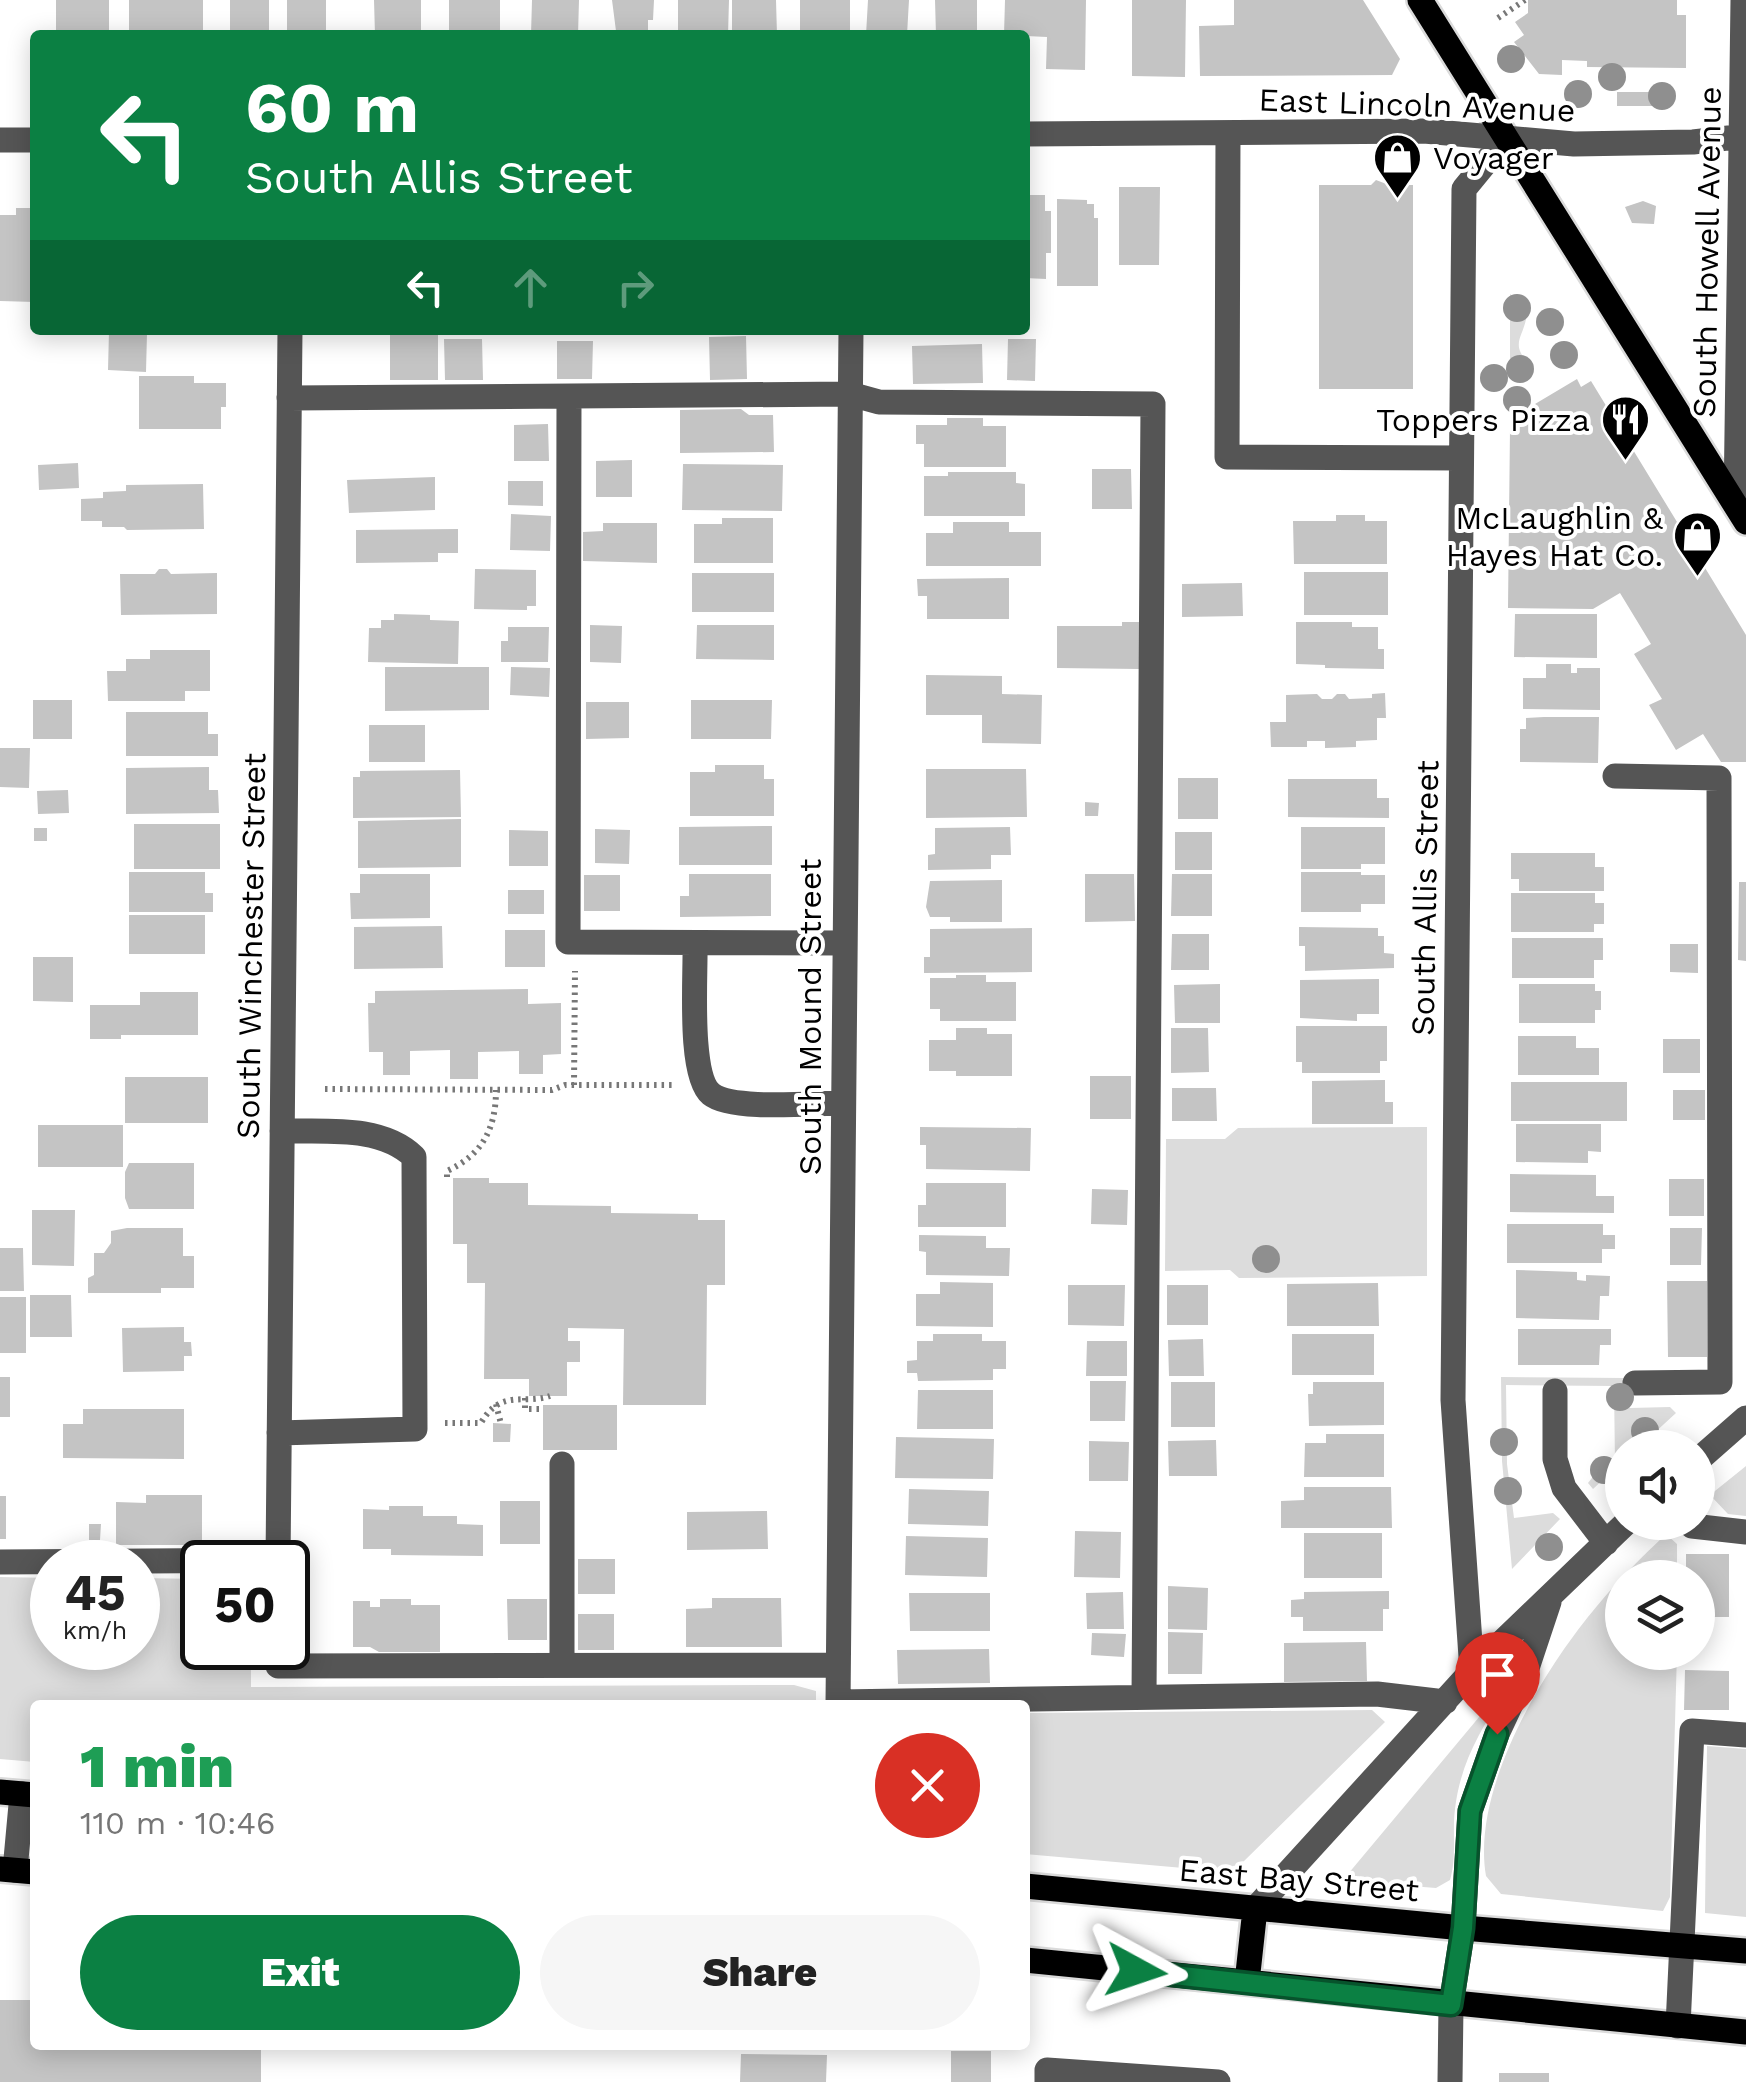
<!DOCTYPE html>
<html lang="en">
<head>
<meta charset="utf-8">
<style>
  :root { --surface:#fff; --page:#f6f6f6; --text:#222; --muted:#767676; --accent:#0b8043 }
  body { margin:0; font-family:"Work Sans",sans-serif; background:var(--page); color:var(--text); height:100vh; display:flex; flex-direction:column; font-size:38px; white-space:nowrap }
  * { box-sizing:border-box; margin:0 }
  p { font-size:32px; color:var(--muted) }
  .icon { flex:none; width:55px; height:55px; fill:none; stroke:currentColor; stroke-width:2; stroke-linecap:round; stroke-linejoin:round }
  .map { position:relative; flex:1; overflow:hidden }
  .panel { position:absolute; left:30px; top:1700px; width:1000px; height:350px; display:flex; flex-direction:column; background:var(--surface); border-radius:10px; box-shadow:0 5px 25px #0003 }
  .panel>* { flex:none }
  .guide { position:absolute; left:30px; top:30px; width:1000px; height:305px; border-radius:10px; box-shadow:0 5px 25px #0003; background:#0b8043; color:#fff; overflow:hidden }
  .tools { position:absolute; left:1605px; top:1430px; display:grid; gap:20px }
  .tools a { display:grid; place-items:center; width:110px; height:110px; border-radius:50%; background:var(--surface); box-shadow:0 5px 25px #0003; font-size:50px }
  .speed { position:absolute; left:30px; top:1540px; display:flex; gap:20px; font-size:50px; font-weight:700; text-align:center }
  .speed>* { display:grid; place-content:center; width:130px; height:130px; border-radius:50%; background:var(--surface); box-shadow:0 5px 25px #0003; line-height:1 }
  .speed small { font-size:25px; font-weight:400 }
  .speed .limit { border:5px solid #111; border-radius:15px; background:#fff; color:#111 }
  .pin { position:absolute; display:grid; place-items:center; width:85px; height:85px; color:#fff; margin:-102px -42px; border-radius:50% 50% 50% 0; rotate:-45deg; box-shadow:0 0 10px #0007 }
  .pin .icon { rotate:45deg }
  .me { position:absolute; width:110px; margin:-55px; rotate:95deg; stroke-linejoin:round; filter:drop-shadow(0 0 8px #0008) }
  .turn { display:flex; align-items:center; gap:35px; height:210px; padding:0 50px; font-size:45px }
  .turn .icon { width:130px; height:130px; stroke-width:2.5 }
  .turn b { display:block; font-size:70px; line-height:85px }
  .lanes { display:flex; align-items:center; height:95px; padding:0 50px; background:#0003; justify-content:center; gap:50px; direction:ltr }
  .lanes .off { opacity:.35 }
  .round { display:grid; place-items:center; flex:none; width:105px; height:105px; border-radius:52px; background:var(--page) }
  .summary { display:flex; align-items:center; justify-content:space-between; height:170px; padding:0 50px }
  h1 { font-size:60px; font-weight:800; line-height:75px; color:#1e9e55 }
  .action { display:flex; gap:20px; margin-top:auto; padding:20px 50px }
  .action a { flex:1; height:115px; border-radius:60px; background:var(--accent); color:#fff; font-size:40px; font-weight:800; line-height:115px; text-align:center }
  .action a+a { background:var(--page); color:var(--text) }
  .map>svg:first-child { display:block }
  .green { fill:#dcdcdc }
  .building { fill:#c4c4c4 }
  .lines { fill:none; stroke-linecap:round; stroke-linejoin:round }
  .major-casing { stroke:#dbdbdb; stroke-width:30 }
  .path { stroke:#777; stroke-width:6; stroke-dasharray:2.5 5; stroke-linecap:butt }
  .minor { stroke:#555; stroke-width:25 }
  .major { stroke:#000; stroke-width:25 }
  .tree { fill:#8f8f8f }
  .route-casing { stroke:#07532c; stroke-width:25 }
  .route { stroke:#0b8043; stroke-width:18 }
  .labels { text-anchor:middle; stroke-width:8; stroke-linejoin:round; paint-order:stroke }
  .street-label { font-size:32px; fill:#000; stroke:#fff }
  .poi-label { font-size:32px; fill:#000; stroke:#fff; text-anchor:end }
</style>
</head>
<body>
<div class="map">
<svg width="1746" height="2082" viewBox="0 0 1746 2082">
  <rect width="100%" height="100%" fill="#fff"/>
  <path class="green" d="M1510,294L1527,309C1527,338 1505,342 1533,367L1525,380H1516L1510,374Z
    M1427,1127V1276L1239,1278L1230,1270L1165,1271L1166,1139H1225L1238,1128Z
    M1501,1377L1626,1378V1401L1630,1408L1670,1407L1676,1413L1639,1447L1622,1448V1462L1593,1489L1588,1483L1602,1465L1615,1464L1614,1386L1506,1385L1507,1464L1514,1518L1553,1513L1560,1519L1512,1569L1502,1461Z
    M1746,1466V1516L1728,1514L1710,1495Z
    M1666,1534L1677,1544V1577L1622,1578V1652L1677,1653L1670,1897L1663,1911L1501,1894L1486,1876C1471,1789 1543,1670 1597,1606C1618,1580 1642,1557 1666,1534Z
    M0,1577L52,1578V1648H138V1578L202,1579V1648H251V1687L794,1685L816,1691V1705H35V1762L0,1759Z
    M1500,1692L1504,1694C1480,1730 1460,1765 1455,1809C1452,1832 1457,1857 1450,1880L1436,1888L1348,1881V1874Z
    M1372,1710L1385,1722L1241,1864L1225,1869L1206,1870L1025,1854V1713Z
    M1707,1746L1746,1749V1917L1705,1913Z"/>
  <path class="building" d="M56,0H109V35H56Z
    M129,0H203V35H129Z
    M230,0H269V35H230Z
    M287,0H326V35H287Z
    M374,0H421V35H375Z
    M449,0H500V35H449Z
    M532,0H579L578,35H531Z
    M612,0H654L653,20H648V31H616Z
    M678,0H729L728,35L678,33Z
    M732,0H776L777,35H732Z
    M800,0H850V35H800Z
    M868,0H909L907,35H866Z
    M935,0H977V35H936Z
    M1005,0H1086L1085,70L1046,69L1047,37L1004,35Z
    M1132,0H1186L1185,77L1132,76Z
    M1234,0H1363L1400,59L1392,75L1200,76L1199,26L1234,25Z
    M1528,0H1677V15H1686V68L1587,67V61L1562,60V75L1539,74L1514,42L1524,35L1515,22L1528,13Z
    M1617,92H1657V106H1617Z
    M1376,180L1389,185H1413V389H1319V185H1371Z
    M1119,187H1160L1159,265H1119Z
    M1025,195H1045V211H1051V253H1046V279L1025,278Z
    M1057,199L1087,200V204H1094V218H1098V286H1057Z
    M1643,201L1656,206L1654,224L1632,223L1625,207Z
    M16,208H35V302L0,301V215H16Z
    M109,331L147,333L146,372L108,370Z
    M390,335H438V380H390Z
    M746,336L747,379L710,380L709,337Z
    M444,339H482L483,380H445Z
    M1008,339H1036L1035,381L1007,380Z
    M557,341H593L592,379H557Z
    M982,344L983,383L913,384L912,346Z
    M139,376H194V383H226V407H221V429H139Z
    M1577,379L1581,387L1591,381L1746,635V762H1721L1703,734L1676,750L1649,705L1662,699L1634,654L1651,644L1620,593L1593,609L1508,608L1510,429L1540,411L1535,404Z
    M741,409L749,415H773L774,452L680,453V410Z
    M947,418H983V426H1006V467H924V444H916V425H947Z
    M548,424L549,461H514V425Z
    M632,460V497H596V461Z
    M78,463L79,488L39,490L38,465Z
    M683,464L783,465L782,511L682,510Z
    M1092,469H1131L1132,509H1092Z
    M948,472H1016V483L1025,484V516H924V476H948Z
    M435,477V510L349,513L347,480Z
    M508,481H543V506L508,505Z
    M203,484L204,529L127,530L124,527H102V521H81V499L103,498V492L126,491V485Z
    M511,514L551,516L550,551L510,550Z
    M1336,515H1365V521H1387V564H1294L1293,521H1336Z
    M722,518H773V563H694V524H722Z
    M953,522H1009V532H1041V566H926V533H953Z
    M603,523H657V563L583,561V532L603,531Z
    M458,529V553H438V562L356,563V530Z
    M159,569H167L171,574L217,573V614L121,615L120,574H155Z
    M475,569L536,570V606H527V610L474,609Z
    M1304,572H1388V615H1304Z
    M692,573H774V612H692Z
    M1009,578V619H927V596H918L917,579Z
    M1242,583L1243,616L1182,617V584Z
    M394,614L430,615V620L459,621L458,664L368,662L369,628H381V620H394Z
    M1515,614H1597V658L1514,657Z
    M1122,622H1140L1139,669L1057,668V626H1122Z
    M1296,622H1352V627H1378V649H1384V669L1325,668V665L1296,664Z
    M590,625L622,626L621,663L590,662Z
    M697,625H774V660L696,659Z
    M508,627H549L548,662H501V641H508Z
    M150,650H210V691H185V701H108L107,671H126V659H150Z
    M1546,664H1571V673H1577V668H1600V710L1523,709V678H1546Z
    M385,667H489V710L385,711Z
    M511,667L550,668L549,697L510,695Z
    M926,675L1002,676V694L1042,695L1041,744L982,743V715H926Z
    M1385,693L1386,718H1377V740L1356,741V747L1325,748V741H1307V747H1271L1270,722H1286V695L1317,694L1322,699H1332L1337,694H1345L1349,699L1372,698V694Z
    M33,700H72V739H33Z
    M691,700H772L771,739H691Z
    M586,702H629V738L586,739Z
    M126,712H208V734H218V756H126Z
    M1544,717H1599L1598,763L1520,762V729H1526V718Z
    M369,725H425V762H369Z
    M0,748H30L29,788L0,787Z
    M715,765H764V779H774V816H690V772H715Z
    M209,767V790H218L219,813L126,814V768Z
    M926,769H1026L1027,817L926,818Z
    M460,770L461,817L353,818V777H360V771Z
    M1178,778H1218V819H1178Z
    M1288,779H1377V798H1389V818L1288,817Z
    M68,790L69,813L38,814L37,791Z
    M1085,802L1099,803L1098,816H1085Z
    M461,819V867L358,868V821Z
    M134,824H220V869H134Z
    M772,826V865H679V827Z
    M1010,827L1011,855H991V869L928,870V855L935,854V828Z
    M1301,827H1385V864H1361V869H1301Z
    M34,828H47V841H34Z
    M595,829L630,830L629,864L595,863Z
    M509,830L548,831V866H509Z
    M1175,832H1212V870H1175Z
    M1511,853H1595V867H1604V891H1519V879H1511Z
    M129,872H205V893H213V912H129Z
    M1301,872H1361V875H1385V904H1361V912H1301Z
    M360,874H430V918L351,919L350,893H360Z
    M689,874H771V916L680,917V896H689Z
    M1085,874H1134L1135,921L1085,922Z
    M1172,874H1212V916H1171Z
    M584,875H620V911H584Z
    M1002,880V922H950V917H930L926,907L930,881Z
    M1739,882H1746V961L1738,960Z
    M508,890H544V914H508Z
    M1511,893H1595V903H1604V924H1594V932H1511Z
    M129,915H205V954H129Z
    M442,926L443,968L354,969V927Z
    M1299,927L1378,928V936H1384V953L1394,954V968L1305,971V946H1299Z
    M1032,928V972L924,973V957H930V929Z
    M505,930H545V967H505Z
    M1172,934H1209V970H1171Z
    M1512,938H1603V960H1594V978H1512Z
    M1670,944H1698V973L1670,972Z
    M33,957H73V1002L33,1001Z
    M956,975H986V982H1016V1021H940V1009H930V978H956Z
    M1379,979V1014H1357V1021L1300,1018V980Z
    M1220,984V1023H1175L1174,985Z
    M1519,984H1595V991H1601V1010H1595V1023H1519Z
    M528,989V1004L561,1003V1054L543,1055V1074H519V1051L478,1052V1079H450V1050L410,1051V1075H383V1052H369L368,1003H375V991Z
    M140,992H198V1035H121V1039H90V1005H140Z
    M1296,1026H1387V1061H1380V1073H1302V1062H1296Z
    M956,1028H987V1034H1012V1076H956V1071H929V1040H956Z
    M1171,1028H1208L1209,1072L1171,1073Z
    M1518,1036H1576V1048H1599V1075H1518Z
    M1663,1039H1700V1073H1663Z
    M1090,1076H1131V1119H1090Z
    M125,1077H208V1123H125Z
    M1385,1080V1102H1393V1124H1312V1081Z
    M1511,1082H1627V1121H1511Z
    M1172,1088H1216L1217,1121H1172Z
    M1673,1090H1705V1120H1673Z
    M1516,1124H1601V1152L1588,1151V1163L1516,1162Z
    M38,1125H123V1167H38Z
    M920,1127L1031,1128L1030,1171L926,1169V1145H920Z
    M129,1163H194V1209H129L125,1198V1172Z
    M1510,1174L1596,1175V1196H1614V1213L1510,1212Z
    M453,1178H489V1183H528V1205L611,1206V1213L698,1214V1220H725V1285H707L706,1405H623L624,1329L568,1328V1341H580V1362H567V1396H529V1379H484L485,1283H467V1244H453Z
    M1669,1179H1704V1216H1669Z
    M926,1183H1006V1227H918V1205H926Z
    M1092,1189L1128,1190L1127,1225L1091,1224Z
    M32,1210H75L74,1266L32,1265Z
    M1507,1224H1603V1235H1615V1249H1602V1263H1507Z
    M127,1228H183V1256H194V1288H161V1293H88V1278L94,1275V1253H104L111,1243V1231Z
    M1670,1228H1702L1701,1265H1670Z
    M919,1235L986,1236V1248H1010L1009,1276L926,1275V1252L919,1251Z
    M0,1248H23L24,1291H0Z
    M1516,1270L1577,1272V1280L1586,1281V1275L1610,1276L1609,1296H1600L1599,1320L1516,1318Z
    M1667,1281H1707V1357H1668Z
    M940,1282L993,1283V1327L916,1326V1294H940Z
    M1378,1283L1379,1326H1287V1284Z
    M1068,1285H1125L1124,1326L1068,1325Z
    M1167,1285H1208V1325H1167Z
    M30,1295H71L72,1337H30Z
    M0,1297H26V1353H0Z
    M184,1327V1342H191L192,1356H184V1371L123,1372L122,1328Z
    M1518,1329H1611V1345H1600L1599,1365H1518Z
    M933,1334H982V1341H1006V1369H993V1380L918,1381L917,1373H907V1361L917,1360V1341H933Z
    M1292,1334H1374V1375H1292Z
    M1203,1339L1204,1376H1169L1168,1340Z
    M1087,1341H1127V1376H1086Z
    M0,1377H10V1417H0Z
    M1090,1381H1126L1125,1421H1090Z
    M1171,1382H1215V1427H1171Z
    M1313,1382H1384V1425L1309,1426L1308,1394H1313Z
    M918,1390H993V1429H917Z
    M543,1405H617V1450H543Z
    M83,1409H184V1459L63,1458V1424H83Z
    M493,1423L511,1424L510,1442H493Z
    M1326,1434H1384V1477H1304L1305,1443H1326Z
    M896,1437L994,1439L993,1479L895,1478Z
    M1216,1440L1217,1476H1169L1168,1441Z
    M1089,1441L1129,1442L1128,1481H1089Z
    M1304,1487H1391L1392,1528H1281V1501L1304,1500Z
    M909,1489L989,1491L988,1526L908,1524Z
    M146,1495H202V1545H116V1502L146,1503Z
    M0,1496H6V1539H0Z
    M500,1501H540V1544H500Z
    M389,1506H423V1516H457V1524L483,1525V1556L391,1555V1549H363V1509L389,1510Z
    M767,1511L768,1549L687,1550V1512Z
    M89,1524H101L100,1540H89Z
    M1075,1531L1121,1532L1120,1578L1074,1577Z
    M1304,1533H1382V1578H1304Z
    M906,1536L988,1538L987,1577L905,1575Z
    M1686,1554H1729V1617H1698V1578H1686Z
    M578,1559H615V1594H578Z
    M1168,1586L1208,1588L1207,1630L1168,1629Z
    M1389,1591V1609H1383V1631H1303V1617H1291V1600L1304,1599V1592Z
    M1123,1592L1124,1629H1087L1086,1593Z
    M909,1593H990V1631H910Z
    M712,1598H781L782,1647H686V1609L712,1608Z
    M380,1599H411V1605H440V1652H379L370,1647H353V1601H370V1607H380Z
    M507,1599H547V1640H508Z
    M578,1614H614V1650H578Z
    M1168,1632L1203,1633L1202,1674H1168Z
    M1092,1633L1126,1634L1124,1657L1091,1655Z
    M1366,1642L1367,1681L1284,1682V1643Z
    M989,1649L990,1683L898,1684L897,1650Z
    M1685,1670L1729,1671V1710H1684Z
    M0,2000H35V2045H261V2082H0Z
    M951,2051H991V2082H951Z
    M741,2054L827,2055L826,2082H740Z
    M1499,2073H1549V2082H1499Z"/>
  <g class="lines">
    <defs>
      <path id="major" d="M1420,0L1746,522
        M0,1792L35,1795
        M0,1869L35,1872
        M1025,1886L1463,1928L1746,1951
        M1025,1960L1746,2032
        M1247,1982L1255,1909"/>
    </defs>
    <use href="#major" class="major-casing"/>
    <path class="path" d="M1498,18L1525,0
      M574,1085L575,971
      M325,1089L552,1090L565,1085H673
      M447,1177V1171C482,1155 496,1129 496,1090
      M525,1398V1409H543
      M496,1404L501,1424
      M445,1423H481C501,1388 524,1405 550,1396"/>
    <path class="minor" d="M1228,133L1227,457L1461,458
      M1025,134L1424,131L1574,144L1693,142L1746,136
      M0,140H35
      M569,397L568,942L843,943
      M289,398L850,394L879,402L1153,404L1144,1697
      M1736,505L1743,0
      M1615,776L1719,778L1720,1382
      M695,943C696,974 688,1075 711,1094C732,1111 813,1103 842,1103
      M1635,1383L1720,1382
      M1555,1391V1459L1564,1488L1606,1543
      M279,1433L415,1429L414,1157C381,1125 325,1132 282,1131
      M1698,1460L1746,1418
      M562,1464V1665
      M1689,1522L1692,1526L1746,1532
      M0,1562L279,1560
      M278,1562L290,330
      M278,1648V1666L838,1665
      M1472,1671L1453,1400L1464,189L1505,139
      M838,1702L1377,1694L1445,1702
      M838,1705L851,330
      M15,1870L22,1794
      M1255,1909L1472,1671L1627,1522
      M1678,2026L1692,1731L1746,1735
      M1047,2082V2070L1218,2082
      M1450,2082L1451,2005L1463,1928L1470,1811L1497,1734L1525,1674L1549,1602"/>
    <use href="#major" class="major"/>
  </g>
  <g class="tree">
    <circle cx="1511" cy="59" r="14"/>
    <circle cx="1612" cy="77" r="14"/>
    <circle cx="1578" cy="94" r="14"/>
    <circle cx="1662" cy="96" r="14"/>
    <circle cx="1517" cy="308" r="14"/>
    <circle cx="1550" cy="322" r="14"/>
    <circle cx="1564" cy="355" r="14"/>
    <circle cx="1520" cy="369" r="14"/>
    <circle cx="1494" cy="378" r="14"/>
    <circle cx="1517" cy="400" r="14"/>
    <circle cx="1266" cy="1259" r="14"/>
    <circle cx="1620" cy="1397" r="14"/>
    <circle cx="1645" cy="1431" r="14"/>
    <circle cx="1504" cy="1442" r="14"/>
    <circle cx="1604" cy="1470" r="14"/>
    <circle cx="1508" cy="1491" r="14"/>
    <circle cx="1549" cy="1547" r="14"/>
  </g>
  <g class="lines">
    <defs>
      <path id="route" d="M1136,1971L1451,2005L1463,1928L1470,1811L1497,1734"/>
    </defs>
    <use href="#route" class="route-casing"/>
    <use href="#route" class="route"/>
  </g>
  <defs>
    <symbol id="shop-pin" viewBox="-11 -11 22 30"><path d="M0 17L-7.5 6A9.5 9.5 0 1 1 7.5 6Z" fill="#000" stroke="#fff"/><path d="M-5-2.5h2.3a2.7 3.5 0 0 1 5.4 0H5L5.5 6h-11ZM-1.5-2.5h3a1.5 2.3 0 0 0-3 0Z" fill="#fff"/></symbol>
    <symbol id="restaurant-pin" viewBox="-11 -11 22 30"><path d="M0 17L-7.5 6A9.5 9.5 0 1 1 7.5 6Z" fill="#000" stroke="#fff"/><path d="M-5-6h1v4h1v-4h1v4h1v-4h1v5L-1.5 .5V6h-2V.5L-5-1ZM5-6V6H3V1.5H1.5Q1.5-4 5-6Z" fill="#fff"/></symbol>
  </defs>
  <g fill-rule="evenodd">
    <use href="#shop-pin" x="1370" y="130" width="55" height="75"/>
    <use href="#restaurant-pin" x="1598" y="392" width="55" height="75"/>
    <use href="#shop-pin" x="1670" y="508" width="55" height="75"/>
  </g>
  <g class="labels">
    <g class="street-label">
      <text transform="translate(1417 105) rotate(2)" y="11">East Lincoln Avenue</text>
      <text transform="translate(1707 252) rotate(-89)" y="11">South Howell Avenue</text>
      <text transform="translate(1425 898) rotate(-89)" y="11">South Allis Street</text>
      <text transform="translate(251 946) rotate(-89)" y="11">South Winchester Street</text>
      <text transform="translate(810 1017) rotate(-90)" y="11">South Mound Street</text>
      <text transform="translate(1299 1880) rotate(5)" y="11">East Bay Street</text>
    </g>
    <g class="poi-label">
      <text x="1433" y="169" text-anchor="start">Voyager</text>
      <text x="1590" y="431">Toppers Pizza</text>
      <text x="1663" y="529">McLaughlin &amp;<tspan x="1663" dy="37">Hayes Hat Co.</tspan></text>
    </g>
  </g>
</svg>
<div class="tools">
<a><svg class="icon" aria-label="sound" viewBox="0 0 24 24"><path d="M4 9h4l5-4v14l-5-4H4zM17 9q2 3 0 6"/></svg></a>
<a><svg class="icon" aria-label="layers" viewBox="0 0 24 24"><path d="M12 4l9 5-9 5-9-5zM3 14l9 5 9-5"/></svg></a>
</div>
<div class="speed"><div>45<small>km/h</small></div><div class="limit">50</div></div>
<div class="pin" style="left:1497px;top:1734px;background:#d93025"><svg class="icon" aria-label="arrive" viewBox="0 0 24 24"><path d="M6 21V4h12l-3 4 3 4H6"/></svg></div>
<svg class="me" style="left:1136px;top:1971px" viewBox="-20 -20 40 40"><path d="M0-17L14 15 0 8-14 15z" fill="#0b8043" stroke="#fff" stroke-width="4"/></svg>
<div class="guide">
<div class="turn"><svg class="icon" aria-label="left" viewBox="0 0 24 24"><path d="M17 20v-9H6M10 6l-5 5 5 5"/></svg><div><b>60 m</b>South Allis Street</div></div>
<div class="lanes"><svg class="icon" aria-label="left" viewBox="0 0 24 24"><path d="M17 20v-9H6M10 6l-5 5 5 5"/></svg><svg class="icon off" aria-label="ahead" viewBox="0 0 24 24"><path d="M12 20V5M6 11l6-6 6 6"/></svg><svg class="icon off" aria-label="right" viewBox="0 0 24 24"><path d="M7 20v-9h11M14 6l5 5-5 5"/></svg></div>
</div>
<section class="panel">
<div class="summary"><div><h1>1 min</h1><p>110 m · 10:46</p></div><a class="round" style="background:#d93025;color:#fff"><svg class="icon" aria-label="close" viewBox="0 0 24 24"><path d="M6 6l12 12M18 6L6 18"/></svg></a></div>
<div class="action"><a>Exit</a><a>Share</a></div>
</section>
</div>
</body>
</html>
